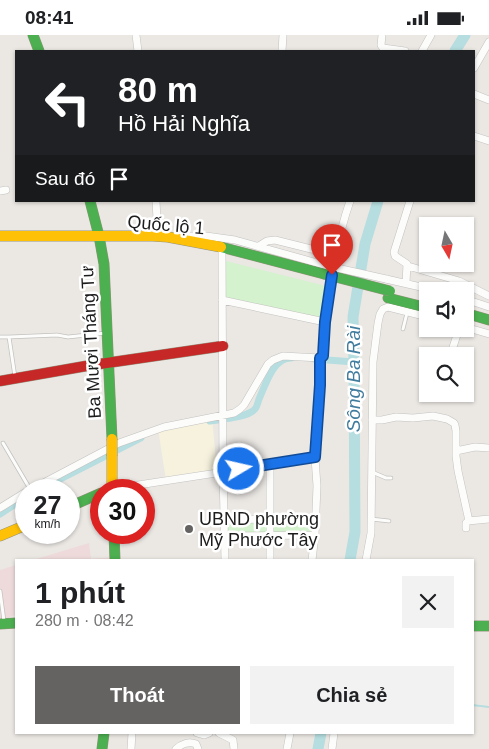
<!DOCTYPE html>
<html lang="vi">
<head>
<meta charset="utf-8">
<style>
  :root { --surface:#fff; --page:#f2f2f2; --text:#202124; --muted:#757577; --accent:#646362 }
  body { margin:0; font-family:Arial,sans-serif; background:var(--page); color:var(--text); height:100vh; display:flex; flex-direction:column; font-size:19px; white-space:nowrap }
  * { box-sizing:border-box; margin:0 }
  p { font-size:16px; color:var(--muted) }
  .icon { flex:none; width:28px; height:28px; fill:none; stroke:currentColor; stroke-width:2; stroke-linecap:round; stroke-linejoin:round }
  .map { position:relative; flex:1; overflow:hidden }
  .side { position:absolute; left:15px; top:524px; width:459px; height:175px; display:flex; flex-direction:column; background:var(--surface); border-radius:0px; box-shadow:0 1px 4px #0004 }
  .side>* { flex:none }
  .hud { position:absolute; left:15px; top:15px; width:460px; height:152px; border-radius:0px; box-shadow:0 1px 4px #0004; background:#202124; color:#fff; overflow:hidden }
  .needle { width:32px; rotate:171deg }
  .fabs { position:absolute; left:419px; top:182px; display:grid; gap:10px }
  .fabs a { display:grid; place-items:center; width:55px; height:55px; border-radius:0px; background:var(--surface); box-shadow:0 1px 4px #0004; font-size:25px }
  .speed { position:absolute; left:15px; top:444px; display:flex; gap:10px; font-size:25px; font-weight:700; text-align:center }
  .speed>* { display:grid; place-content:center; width:65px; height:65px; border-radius:50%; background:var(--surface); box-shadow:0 1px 4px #0004; line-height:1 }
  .speed small { font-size:12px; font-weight:400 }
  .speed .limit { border:8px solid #d22; background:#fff; color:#111 }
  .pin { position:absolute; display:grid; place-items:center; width:42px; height:42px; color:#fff; margin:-51px -21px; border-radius:50% 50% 50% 0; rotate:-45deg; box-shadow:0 0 5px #0007 }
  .pin .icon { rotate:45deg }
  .me { position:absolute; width:55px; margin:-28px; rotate:81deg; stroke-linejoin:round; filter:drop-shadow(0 0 4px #0008) }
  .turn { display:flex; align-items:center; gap:18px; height:105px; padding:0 20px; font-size:22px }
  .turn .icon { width:65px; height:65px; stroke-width:2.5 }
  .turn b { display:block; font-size:35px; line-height:42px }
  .then { display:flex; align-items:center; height:48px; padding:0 20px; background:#0003; gap:10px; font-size:19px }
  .round { display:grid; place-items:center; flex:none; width:52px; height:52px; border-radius:0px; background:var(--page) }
  .headline { display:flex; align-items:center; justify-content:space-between; height:85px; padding:0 20px }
  h1 { font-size:30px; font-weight:700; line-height:38px }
  .button { display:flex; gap:10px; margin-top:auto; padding:10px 20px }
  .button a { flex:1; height:58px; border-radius:0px; background:var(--accent); color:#fff; font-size:20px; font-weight:700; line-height:58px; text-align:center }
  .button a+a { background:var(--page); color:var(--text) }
  .status { display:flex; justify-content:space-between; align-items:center; height:35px; padding:0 25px; background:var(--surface); direction:ltr }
  .status svg { height:14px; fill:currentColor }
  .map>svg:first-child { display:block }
  .commercial { fill:#eedada }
  .education { fill:#f6f2de }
  .park { fill:#d3f2cd }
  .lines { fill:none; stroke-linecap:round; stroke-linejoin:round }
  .stream { stroke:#b6dddf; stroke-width:2 }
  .canal { stroke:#b6dddf; stroke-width:7 }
  .river { stroke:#b6dddf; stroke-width:11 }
  .lane-casing { stroke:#c3c2c0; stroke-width:4.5 }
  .street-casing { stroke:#c3c2c0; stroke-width:8 }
  .fast-casing { stroke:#95937c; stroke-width:11 }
  .slow-casing { stroke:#95937c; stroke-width:11 }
  .jam-casing { stroke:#95937c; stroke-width:11 }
  .lane { stroke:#fcfcfb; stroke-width:3 }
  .street { stroke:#fcfcfb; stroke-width:7 }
  .fast { stroke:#4caf50; stroke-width:10 }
  .slow { stroke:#ffc107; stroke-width:10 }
  .jam { stroke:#c62828; stroke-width:10 }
  .street-bridge-casing { stroke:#c3c2c0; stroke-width:8; stroke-linecap:butt }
  .fast-bridge-casing { stroke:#95937c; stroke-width:11; stroke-linecap:butt }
  .slow-bridge-casing { stroke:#95937c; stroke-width:11; stroke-linecap:butt }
  .street-bridge { stroke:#fcfcfb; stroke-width:7 }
  .fast-bridge { stroke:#4caf50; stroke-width:10 }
  .slow-bridge { stroke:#ffc107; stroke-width:10 }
  .route-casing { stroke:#114b97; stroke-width:12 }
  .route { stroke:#1a73e8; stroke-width:9 }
  .poi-dot { fill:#646362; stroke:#fff; stroke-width:2 }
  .labels { text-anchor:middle; stroke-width:5; stroke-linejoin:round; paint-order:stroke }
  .street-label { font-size:18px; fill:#1c1c1c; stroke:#fff }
  .poi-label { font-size:18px; fill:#1c1c1c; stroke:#fff; text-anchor:start }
  .water-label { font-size:19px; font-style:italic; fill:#417c9e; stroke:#fff }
</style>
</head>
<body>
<div class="status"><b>08:41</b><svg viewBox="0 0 49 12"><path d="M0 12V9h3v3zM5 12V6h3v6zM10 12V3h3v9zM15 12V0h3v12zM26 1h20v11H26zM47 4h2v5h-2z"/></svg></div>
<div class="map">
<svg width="489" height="714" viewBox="0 0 489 714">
  <rect width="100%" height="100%" fill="#ebe8e4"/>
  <path class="commercial" d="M89,508L91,524L115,522V525H33Z
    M16,530V580L9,582L10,589H0V535Z"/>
  <path class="education" d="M212,381L217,438L166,445L158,394Z"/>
  <path class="park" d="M222,225L334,253L326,286L222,261Z
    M316,483L315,500L225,501L224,485Z"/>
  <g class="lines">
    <path class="stream" d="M472,670L489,672"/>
    <path class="canal" d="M314,324L354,327
      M210,386C221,384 247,383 255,374C257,372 258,367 259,364C266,349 273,323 291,323
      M39,455L141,403
      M0,479L26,462"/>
    <path class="river" d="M455,16L465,0
      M350,525L355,497L354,327L353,282L365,209L378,166
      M318,714L321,698"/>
    <defs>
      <path id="lane" d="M403,294L407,278
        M0,302H9L15,342
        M9,302L57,300L68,302L106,298
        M3,408L30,454
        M372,437L386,443H391
        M371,484L389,486
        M0,556L4,586"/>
      <path id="street" d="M136,0L138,16
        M382,0L381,10L383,13L405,16
        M282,16L283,0
        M422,16L431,0
        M474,33L489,7
        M474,59L489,65
        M474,101L489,106
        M0,156L6,155
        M156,166L158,202
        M180,201H206L235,205L328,231
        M259,211L267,206L275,205L335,220
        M222,213L223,437L225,525
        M408,231L459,246L489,261
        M386,244L438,256
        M406,248L407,229L395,221L394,217L410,166
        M465,264L489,272
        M222,265L325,287
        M465,292L489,299
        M450,321L459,294
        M427,337H428
        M372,385H382L396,382L413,383L433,381L447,384L454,388L455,390L456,396V421L458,436L469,486
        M456,416L475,412L489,413
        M270,429V525
        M112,454L315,423
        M30,455L119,408L164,392L234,378L240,374L244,370L268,329L273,325L283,321L320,323
        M0,473L26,457
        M224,485L316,483
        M466,493V488L468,486L489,484
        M225,501L315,500
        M312,525L315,500L317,451L315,423L320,351V323L323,321C326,269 333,216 350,166
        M366,525L371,498L373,327L378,288L380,279L383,274L388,272L428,282
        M197,698L204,700L209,698
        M219,698L233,705L234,714
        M131,714L132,698
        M176,714C181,709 189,706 196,709L198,714
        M287,714L290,698
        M332,714L334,698"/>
      <path id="fast" d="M33,0L39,16
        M90,166L99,201L104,229L112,404
        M221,212L324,239
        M388,263L428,273
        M465,278L489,285
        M69,472L101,458
        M114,498L115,525
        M0,589L16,588
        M472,591H489
        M102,714L104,698"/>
      <path id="slow" d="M0,201H153L168,202L221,212
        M112,421V455
        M0,501L26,490"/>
      <path id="jam" d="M0,346L86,331L223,311"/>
    </defs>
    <use href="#lane" class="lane-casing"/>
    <use href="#street" class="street-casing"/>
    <use href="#fast" class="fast-casing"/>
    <use href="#slow" class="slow-casing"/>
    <use href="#jam" class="jam-casing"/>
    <use href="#lane" class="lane"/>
    <use href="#street" class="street"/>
    <use href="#fast" class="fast"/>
    <use href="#slow" class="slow"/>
    <use href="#jam" class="jam"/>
    <defs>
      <path id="street-bridge" d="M328,231L386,244"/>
      <path id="fast-bridge" d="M324,239L390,256"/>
      <path id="slow-bridge" d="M112,404V421"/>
    </defs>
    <use href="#street-bridge" class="street-bridge-casing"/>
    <use href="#fast-bridge" class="fast-bridge-casing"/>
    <use href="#slow-bridge" class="slow-bridge-casing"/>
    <use href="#street-bridge" class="street-bridge"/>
    <use href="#fast-bridge" class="fast-bridge"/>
    <use href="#slow-bridge" class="slow-bridge"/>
  </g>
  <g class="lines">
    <defs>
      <path id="route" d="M239,434L315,422L320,350V323L323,321L325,287L332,240"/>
    </defs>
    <use href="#route" class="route-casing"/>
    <use href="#route" class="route"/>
  </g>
  <circle class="poi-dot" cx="189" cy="494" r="5"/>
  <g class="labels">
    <g class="street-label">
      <text transform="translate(166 190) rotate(5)" y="6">Quốc lộ 1</text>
      <text transform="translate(91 307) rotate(-93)" y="6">Ba Mươi Tháng Tư</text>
    </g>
    <g class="poi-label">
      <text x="199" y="490">UBND phường<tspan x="199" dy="21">Mỹ Phước Tây</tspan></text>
    </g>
    <g class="water-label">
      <text transform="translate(353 344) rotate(-90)" y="7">Sông Ba Rài</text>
    </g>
  </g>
</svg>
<div class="fabs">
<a><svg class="needle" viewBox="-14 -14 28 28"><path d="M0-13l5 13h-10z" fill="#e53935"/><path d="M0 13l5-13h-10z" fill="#757577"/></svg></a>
<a><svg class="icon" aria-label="sound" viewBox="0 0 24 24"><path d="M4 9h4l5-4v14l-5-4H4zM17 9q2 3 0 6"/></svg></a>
<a><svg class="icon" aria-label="search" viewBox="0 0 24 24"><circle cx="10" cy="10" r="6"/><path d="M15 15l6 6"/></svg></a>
</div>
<div class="speed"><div>27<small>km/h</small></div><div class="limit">30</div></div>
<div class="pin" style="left:332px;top:240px;background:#d93025"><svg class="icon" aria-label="arrive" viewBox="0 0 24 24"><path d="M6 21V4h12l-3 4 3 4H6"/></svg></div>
<svg class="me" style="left:239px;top:434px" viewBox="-20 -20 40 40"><circle r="17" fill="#1a73e8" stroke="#fff" stroke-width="3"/><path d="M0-11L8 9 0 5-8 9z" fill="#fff"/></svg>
<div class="hud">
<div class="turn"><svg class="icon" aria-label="left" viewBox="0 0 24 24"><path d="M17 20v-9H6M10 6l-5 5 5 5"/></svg><div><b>80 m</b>Hồ Hải Nghĩa</div></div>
<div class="then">Sau đó<svg class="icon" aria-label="arrive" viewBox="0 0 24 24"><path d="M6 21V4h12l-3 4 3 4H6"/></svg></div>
</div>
<section class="side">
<div class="headline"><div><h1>1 phút</h1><p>280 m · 08:42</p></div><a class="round"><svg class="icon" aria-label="close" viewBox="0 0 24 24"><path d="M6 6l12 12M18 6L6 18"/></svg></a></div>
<div class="button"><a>Thoát</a><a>Chia sẻ</a></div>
</section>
</div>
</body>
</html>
